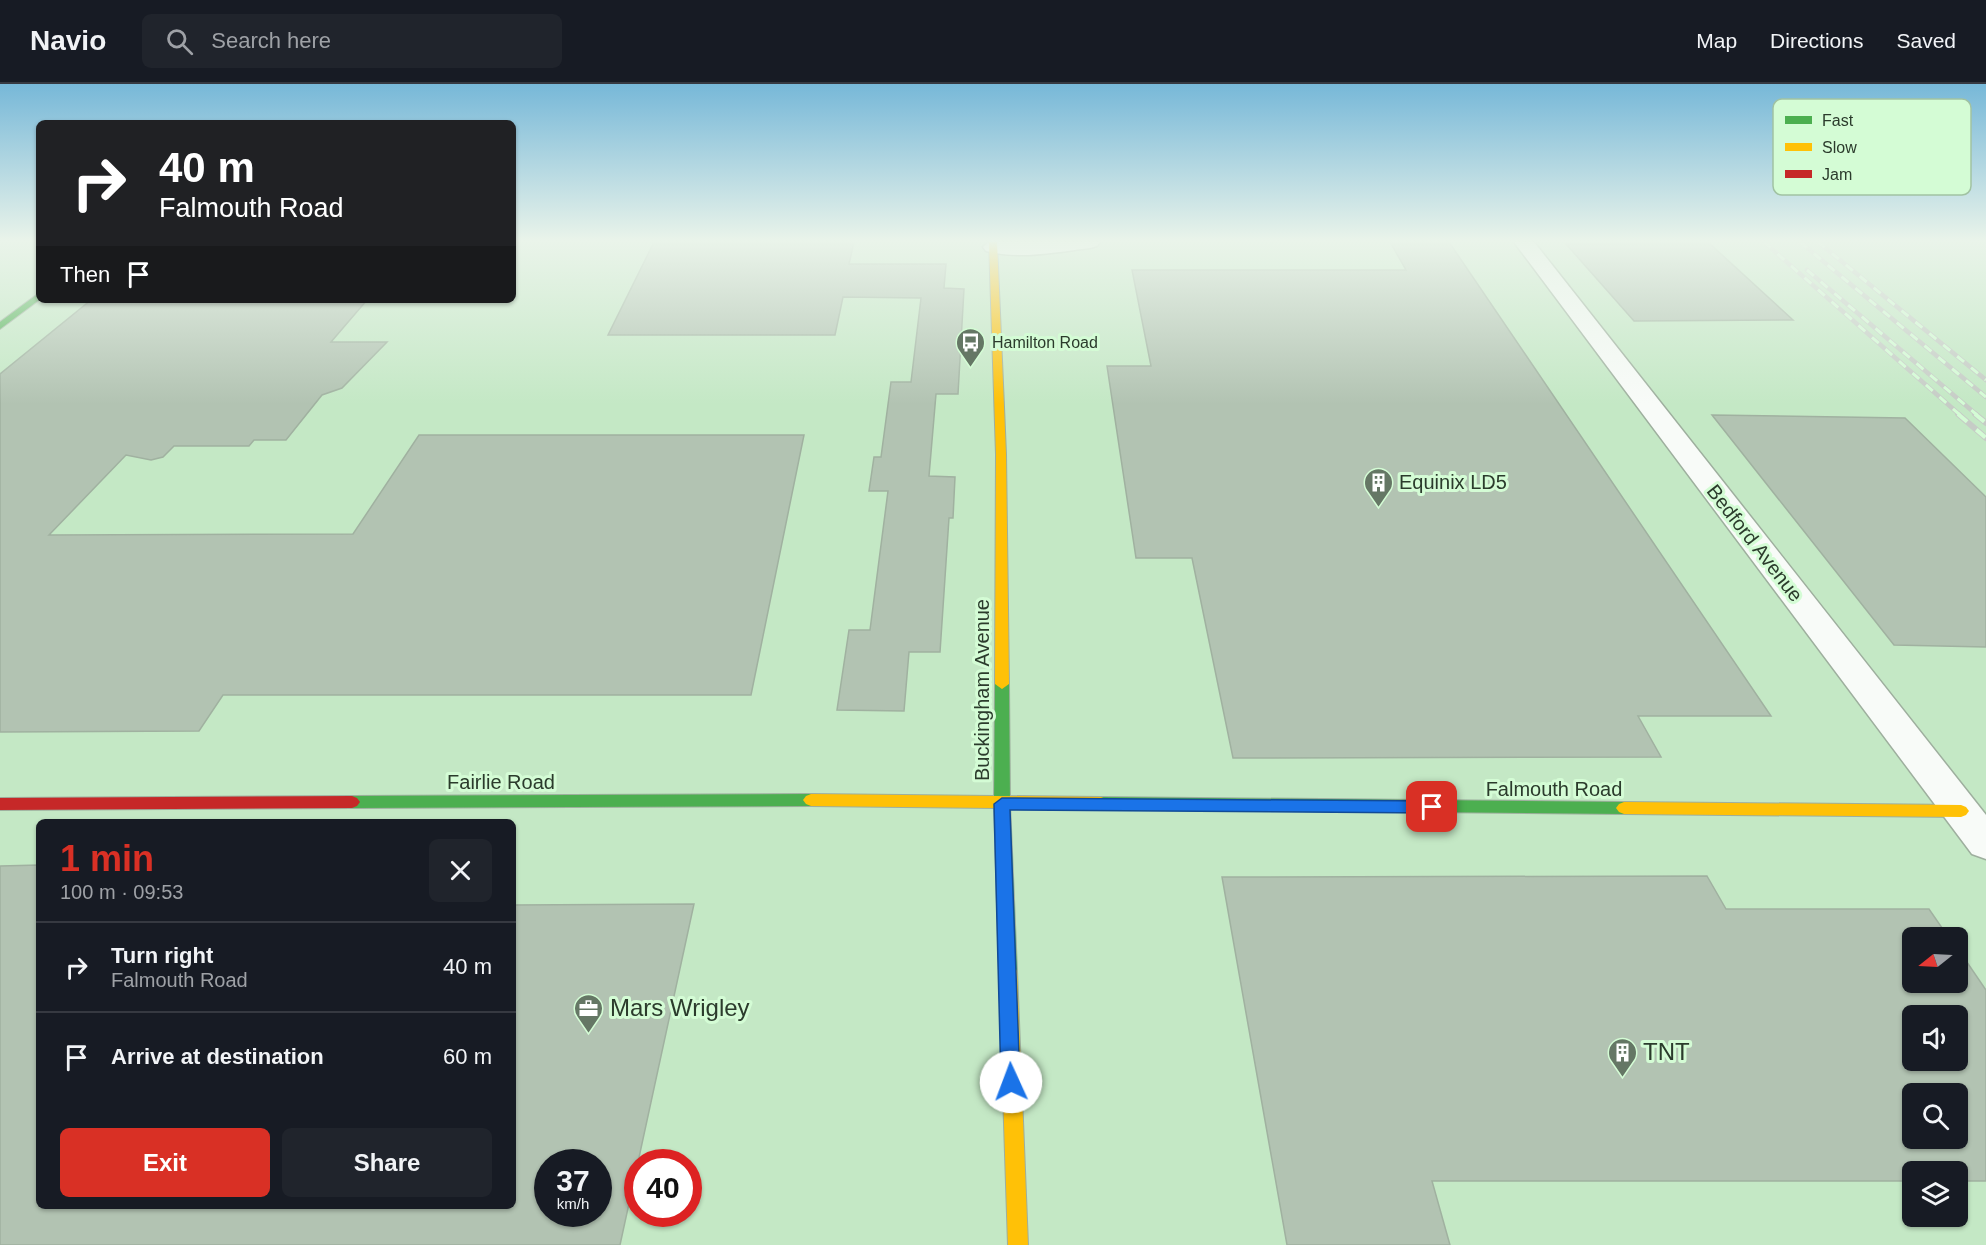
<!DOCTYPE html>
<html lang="en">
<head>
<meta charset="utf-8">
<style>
  :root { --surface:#171b24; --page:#20242c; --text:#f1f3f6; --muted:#9ea1a6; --line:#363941; --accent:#d93025 }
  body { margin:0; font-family:Arial,sans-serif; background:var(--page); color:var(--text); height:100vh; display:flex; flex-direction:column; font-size:22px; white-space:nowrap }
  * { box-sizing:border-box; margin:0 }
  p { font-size:20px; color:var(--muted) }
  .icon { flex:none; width:33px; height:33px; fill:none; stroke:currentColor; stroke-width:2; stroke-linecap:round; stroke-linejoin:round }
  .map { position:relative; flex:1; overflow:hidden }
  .drawer { position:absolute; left:36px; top:735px; width:480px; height:390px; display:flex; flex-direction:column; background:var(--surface); border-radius:9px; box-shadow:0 2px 4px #0004 }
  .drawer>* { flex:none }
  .banner { position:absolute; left:36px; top:36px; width:480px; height:183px; border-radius:9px; box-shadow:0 2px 4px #0004; background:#202124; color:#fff; overflow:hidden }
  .needle { width:39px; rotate:252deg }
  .controls { position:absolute; left:1902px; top:843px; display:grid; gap:12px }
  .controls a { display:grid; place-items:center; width:66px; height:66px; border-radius:9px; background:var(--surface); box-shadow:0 2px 4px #0004; font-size:30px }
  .speed { position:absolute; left:534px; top:1065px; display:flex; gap:12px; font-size:30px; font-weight:700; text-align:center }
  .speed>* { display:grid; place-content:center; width:78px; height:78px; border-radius:50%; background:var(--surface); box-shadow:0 2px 4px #0004; line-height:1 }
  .speed small { font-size:15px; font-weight:400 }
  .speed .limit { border:9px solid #d22; background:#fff; color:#111 }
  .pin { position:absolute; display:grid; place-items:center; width:51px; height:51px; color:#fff; margin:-26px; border-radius:12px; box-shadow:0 3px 9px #0006 }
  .me { position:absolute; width:66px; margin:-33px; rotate:358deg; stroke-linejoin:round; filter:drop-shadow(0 0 4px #0008) }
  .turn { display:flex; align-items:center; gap:21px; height:126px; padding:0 24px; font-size:27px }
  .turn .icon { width:78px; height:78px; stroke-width:2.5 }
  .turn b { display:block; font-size:42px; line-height:51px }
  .then { display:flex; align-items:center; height:57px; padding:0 24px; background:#0003; gap:12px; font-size:22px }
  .round { display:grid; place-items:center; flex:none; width:63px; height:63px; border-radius:9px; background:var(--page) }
  .summary { display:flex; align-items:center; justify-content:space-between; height:102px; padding:0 24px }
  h1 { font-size:36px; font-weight:700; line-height:45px; color:var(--accent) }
  .cta { display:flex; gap:12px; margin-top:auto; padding:12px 24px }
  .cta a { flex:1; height:69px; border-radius:9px; background:var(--accent); color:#fff; font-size:24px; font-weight:700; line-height:69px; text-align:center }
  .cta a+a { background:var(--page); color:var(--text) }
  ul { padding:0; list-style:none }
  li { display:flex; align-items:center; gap:18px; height:90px; padding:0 24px; border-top:2px solid var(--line) }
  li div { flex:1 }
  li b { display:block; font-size:22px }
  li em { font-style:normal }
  header { display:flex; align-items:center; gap:36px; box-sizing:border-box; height:84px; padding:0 30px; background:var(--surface); border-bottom:2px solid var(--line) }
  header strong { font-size:28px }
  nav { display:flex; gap:33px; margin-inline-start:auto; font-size:21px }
  .search { width:420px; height:54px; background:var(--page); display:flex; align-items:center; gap:15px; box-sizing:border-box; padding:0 21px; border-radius:9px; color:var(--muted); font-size:22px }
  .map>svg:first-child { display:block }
  .built { fill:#c4e8c5; fill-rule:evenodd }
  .building { fill:#b2c3b2; stroke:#a0b1a0; stroke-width:1.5; fill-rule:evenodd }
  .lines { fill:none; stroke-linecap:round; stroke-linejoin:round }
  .street-casing { stroke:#9eaf9e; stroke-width:3 }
  .fast-casing { stroke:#9eaf9e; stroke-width:2 }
  .slow-casing { stroke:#9eaf9e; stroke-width:2 }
  .jam-casing { stroke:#9eaf9e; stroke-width:2 }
  .street { fill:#f8fbf8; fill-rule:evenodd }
  .fast { fill:#4caf50; fill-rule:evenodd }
  .slow { fill:#ffc107; fill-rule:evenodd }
  .jam { fill:#c62828; fill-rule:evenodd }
  .rail-far1-casing { stroke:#c6ccc6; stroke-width:4.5 }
  .rail-casing { stroke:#c6ccc6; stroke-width:6 }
  .rail-far1 { stroke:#d4fcd5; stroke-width:3; stroke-dasharray:9; stroke-linecap:butt }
  .rail { stroke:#d4fcd5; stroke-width:4; stroke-dasharray:12; stroke-linecap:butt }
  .route { fill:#1a73e8; stroke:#114b97; stroke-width:1.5 }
  .labels { text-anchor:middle; stroke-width:6; stroke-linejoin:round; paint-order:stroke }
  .far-poi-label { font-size:16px; fill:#2b3b2c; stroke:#d4fcd5; text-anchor:start }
  .poi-label { font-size:20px; fill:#2b3b2c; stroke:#d4fcd5; text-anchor:start }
  .street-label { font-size:20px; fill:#2b3b2c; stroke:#d4fcd5 }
  .near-poi-label { font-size:24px; fill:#2b3b2c; stroke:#d4fcd5; text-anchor:start }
  .key { fill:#d4fcd5; stroke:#a1c2a2; stroke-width:1.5 }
  .key-label { font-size:16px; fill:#2b3b2c }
</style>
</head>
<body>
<header>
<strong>Navio</strong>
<div class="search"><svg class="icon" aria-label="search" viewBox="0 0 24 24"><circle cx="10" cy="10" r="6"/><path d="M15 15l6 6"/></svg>Search here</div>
<nav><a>Map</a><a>Directions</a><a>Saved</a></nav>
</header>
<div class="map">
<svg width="1986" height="1161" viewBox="0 0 1986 1161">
  <rect width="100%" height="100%" fill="#d0e6d0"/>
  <path class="built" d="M0,158H39V216H513V158H1986V1161H0ZM39,738H513V1122H39ZM1912,854H1958V898H1912ZM1912,932H1958V976H1912ZM1912,1010H1958V1054H1912ZM548,1078H598V1130H548ZM638,1078H688V1130H638ZM1912,1088H1958V1132H1912Z"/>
  <path class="building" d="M654,158H854L849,180H946L944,204L964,205L958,310H936L929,392L955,393L953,434H949L940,568H909L904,627L837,626L849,546H870L888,407H869L874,373H881L891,298H911L921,214L843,213L835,251H608Z
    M1390,158H1449L1771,632H1638L1661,673L1233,674L1192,474H1136L1107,282H1151L1132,186H1406Z
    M1709,159L1793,236L1634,237L1566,160Z
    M91,216H367L331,258H387L342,304L322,311L286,356H254L249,362H174L163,373L151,376L126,371L49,451L353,450L419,351H804L751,611H223L199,647L0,648V290Z
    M1712,331L1905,334L1986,413V563L1894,561Z
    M39,781V1122H513V821L694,820L620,1161H0V782ZM548,1078H598V1130H548Z
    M1707,792L1726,825H1929L1949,854H1912V898H1958V865L1986,906V1097H1958V1088H1912V1097H1432L1450,1161H1287L1222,793ZM1912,932H1958V976H1912ZM1912,1010H1958V1054H1912Z"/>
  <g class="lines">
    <defs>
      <path id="street" d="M1100,158L1097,162L1090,164C1056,168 1019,176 986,167L983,163L989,158Z
        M1514,158H1534L1986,731V775L1972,770Z"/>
      <path id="fast" d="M39,209V216L0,245V238Z
        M1002,595L1009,600L1010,720L1017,887L1014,893L1008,895L1002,893L999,887L994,720L995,600Z
        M811,710L816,712L819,716L816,720L811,722L352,724L347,722L344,718L347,714L352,712Z
        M1101,713L1624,718L1629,720L1632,724L1629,728L1624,730L1101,725L1096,723L1093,719L1096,715Z"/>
      <path id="slow" d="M989,158H997L1006,370L1009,600L1002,605L995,600L996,370Z
        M811,710L1101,713L1106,715L1109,719L1106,723L1101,725L811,722L806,720L803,716L806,712Z
        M1624,718L1961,721L1966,723L1969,727L1966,731L1961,733L1624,730L1619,728L1616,724L1619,720Z
        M1008,879L1014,881L1017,887L1028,1161H1008L999,887L1002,881Z"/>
      <path id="jam" d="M352,712L357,714L360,718L357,722L352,724L0,726V714Z"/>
    </defs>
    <use href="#street" class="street-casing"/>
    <use href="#fast" class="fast-casing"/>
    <use href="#slow" class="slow-casing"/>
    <use href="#jam" class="jam-casing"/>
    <use href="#street" class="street"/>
    <use href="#fast" class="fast"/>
    <use href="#slow" class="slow"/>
    <use href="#jam" class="jam"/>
    <defs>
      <path id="rail-far1" d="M1764,158L1960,331
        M1800,158L1986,313
        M1818,158L1986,296
        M1807,186L1977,331"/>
      <path id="rail" d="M1958,330L1986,354
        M1975,330L1986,339"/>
    </defs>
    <use href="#rail-far1" class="rail-far1-casing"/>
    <use href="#rail" class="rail-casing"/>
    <use href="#rail-far1" class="rail-far1"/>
    <use href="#rail" class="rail"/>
  </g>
  <linearGradient id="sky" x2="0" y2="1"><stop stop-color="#77b8d8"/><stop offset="0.49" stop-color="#eaf4ea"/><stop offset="1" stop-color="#eaf4ea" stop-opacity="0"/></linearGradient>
  <rect width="1986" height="320" fill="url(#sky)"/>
  <path class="route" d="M1002,714L1432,717L1440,723L1432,729L1010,726L1020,998L1018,1004L1011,1007L1004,1004L1001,998L994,720Z"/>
  <defs>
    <symbol id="bus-pin" viewBox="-11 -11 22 30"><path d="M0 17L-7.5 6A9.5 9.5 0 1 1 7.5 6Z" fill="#657765" stroke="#d4fcd5"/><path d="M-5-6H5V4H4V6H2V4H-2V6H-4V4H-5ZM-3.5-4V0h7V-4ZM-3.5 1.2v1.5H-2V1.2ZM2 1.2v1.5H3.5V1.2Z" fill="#fff"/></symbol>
    <symbol id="building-pin" viewBox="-11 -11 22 30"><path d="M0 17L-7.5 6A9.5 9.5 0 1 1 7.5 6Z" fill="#657765" stroke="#d4fcd5"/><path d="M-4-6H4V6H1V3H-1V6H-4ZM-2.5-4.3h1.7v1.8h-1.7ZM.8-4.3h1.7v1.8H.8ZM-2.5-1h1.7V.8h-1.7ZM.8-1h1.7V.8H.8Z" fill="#fff"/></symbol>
    <symbol id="office-pin" viewBox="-11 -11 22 30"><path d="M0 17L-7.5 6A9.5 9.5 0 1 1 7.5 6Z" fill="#657765" stroke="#d4fcd5"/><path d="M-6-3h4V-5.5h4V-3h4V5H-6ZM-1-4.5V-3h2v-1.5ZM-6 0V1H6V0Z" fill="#fff"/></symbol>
  </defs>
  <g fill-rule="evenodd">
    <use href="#bus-pin" x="954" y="242" width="33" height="45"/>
    <use href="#building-pin" x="1362" y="382" width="33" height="45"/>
    <use href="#office-pin" x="572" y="908" width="33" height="45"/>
    <use href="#building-pin" x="1606" y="952" width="33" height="45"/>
  </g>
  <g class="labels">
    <g class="far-poi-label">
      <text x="992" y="264">Hamilton Road</text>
    </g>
    <g class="poi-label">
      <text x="1399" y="405">Equinix LD5</text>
    </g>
    <g class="street-label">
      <text transform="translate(1755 459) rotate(52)" y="7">Bedford Avenue</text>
      <text transform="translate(982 606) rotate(-90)" y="7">Buckingham Avenue</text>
      <text x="501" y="705">Fairlie Road</text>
      <text x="1554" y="712">Falmouth Road</text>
    </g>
    <g class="near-poi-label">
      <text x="610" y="932">Mars Wrigley</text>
      <text x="1643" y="976">TNT</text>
    </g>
  </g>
  <rect x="1773" y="15" width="198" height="96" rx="9" class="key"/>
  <rect x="1785" y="32" width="27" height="8" fill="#4caf50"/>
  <rect x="1785" y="59" width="27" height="8" fill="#ffc107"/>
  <rect x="1785" y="86" width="27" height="8" fill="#c62828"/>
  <g class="key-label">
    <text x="1822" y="42">Fast</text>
    <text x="1822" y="69">Slow</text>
    <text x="1822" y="96">Jam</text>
  </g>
</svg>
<div class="controls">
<a><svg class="needle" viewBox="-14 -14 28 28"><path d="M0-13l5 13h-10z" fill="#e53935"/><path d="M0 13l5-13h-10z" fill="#9ea1a6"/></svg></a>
<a><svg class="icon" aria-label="sound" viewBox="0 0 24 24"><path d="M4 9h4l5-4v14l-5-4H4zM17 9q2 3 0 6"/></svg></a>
<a><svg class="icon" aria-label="search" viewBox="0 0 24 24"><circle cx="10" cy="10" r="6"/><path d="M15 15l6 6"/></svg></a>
<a><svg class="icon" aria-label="layers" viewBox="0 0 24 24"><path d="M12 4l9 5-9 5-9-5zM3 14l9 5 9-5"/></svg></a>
</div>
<div class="speed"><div>37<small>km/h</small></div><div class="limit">40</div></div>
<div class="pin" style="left:1432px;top:723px;background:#d93025"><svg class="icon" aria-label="arrive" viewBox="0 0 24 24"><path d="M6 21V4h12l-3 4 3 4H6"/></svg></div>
<svg class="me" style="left:1011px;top:998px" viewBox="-20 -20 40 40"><circle r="19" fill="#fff"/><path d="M0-13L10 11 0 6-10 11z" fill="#1a73e8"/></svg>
<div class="banner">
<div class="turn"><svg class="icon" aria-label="right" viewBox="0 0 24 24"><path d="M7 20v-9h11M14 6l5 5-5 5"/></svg><div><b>40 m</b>Falmouth Road</div></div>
<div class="then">Then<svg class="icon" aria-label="arrive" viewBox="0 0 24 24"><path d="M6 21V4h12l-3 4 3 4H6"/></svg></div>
</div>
<section class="drawer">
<div class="summary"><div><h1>1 min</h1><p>100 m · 09:53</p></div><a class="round"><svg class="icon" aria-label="close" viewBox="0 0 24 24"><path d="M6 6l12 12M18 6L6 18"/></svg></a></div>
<ul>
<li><svg class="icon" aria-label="right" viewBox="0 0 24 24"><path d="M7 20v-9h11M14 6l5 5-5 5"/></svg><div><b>Turn right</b><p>Falmouth Road</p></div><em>40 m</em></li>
<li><svg class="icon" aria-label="arrive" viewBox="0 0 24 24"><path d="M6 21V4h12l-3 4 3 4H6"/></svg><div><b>Arrive at destination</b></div><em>60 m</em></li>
</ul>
<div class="cta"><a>Exit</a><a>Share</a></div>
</section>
</div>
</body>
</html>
